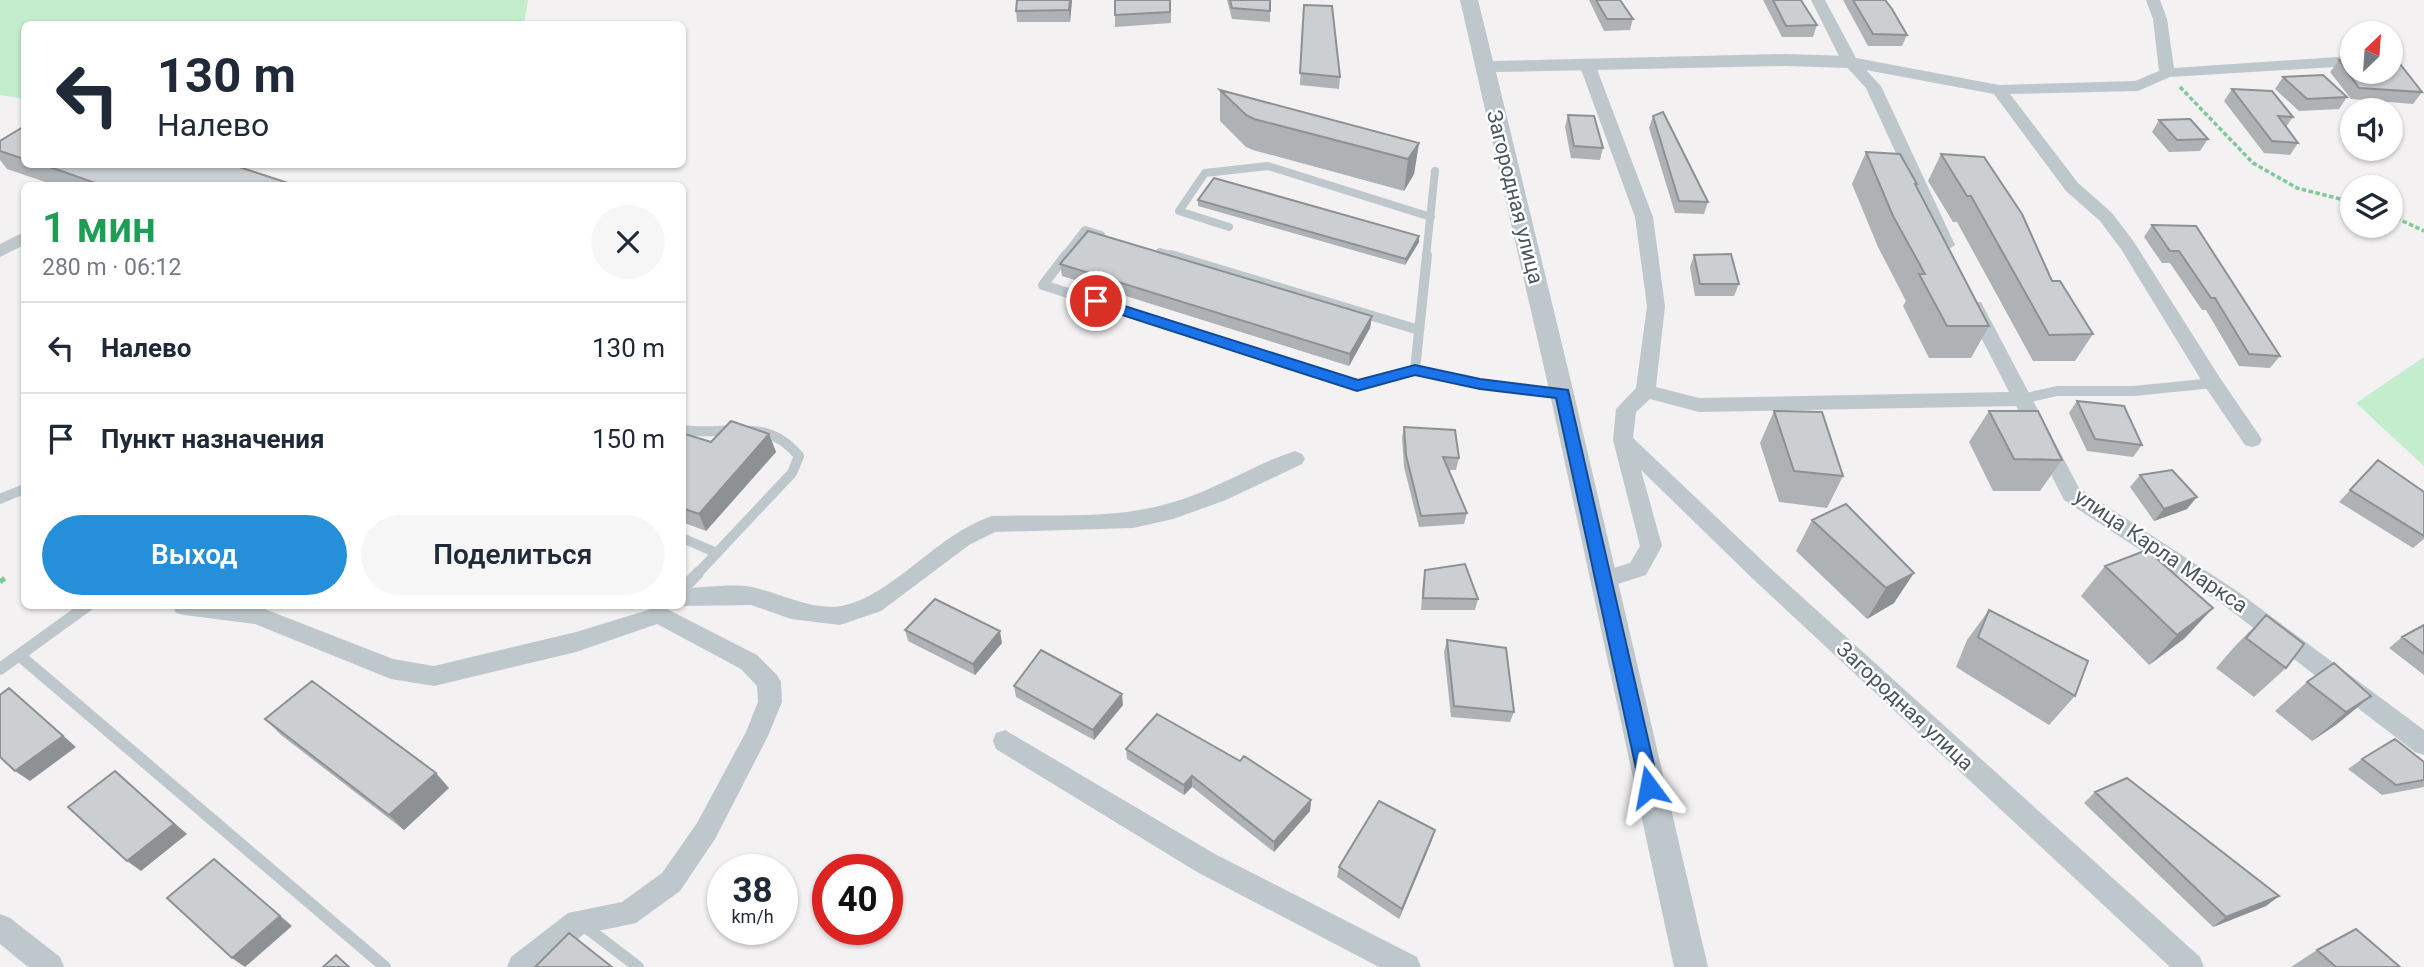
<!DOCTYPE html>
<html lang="ru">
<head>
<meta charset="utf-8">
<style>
  :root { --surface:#fff; --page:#f6f6f7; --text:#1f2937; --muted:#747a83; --line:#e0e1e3; --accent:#258fd9 }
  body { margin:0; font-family:Roboto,sans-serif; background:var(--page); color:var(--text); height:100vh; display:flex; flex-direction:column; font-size:26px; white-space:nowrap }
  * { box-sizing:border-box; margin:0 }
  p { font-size:23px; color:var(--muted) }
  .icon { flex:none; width:38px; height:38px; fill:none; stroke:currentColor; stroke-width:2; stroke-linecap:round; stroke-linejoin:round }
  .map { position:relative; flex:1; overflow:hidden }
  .side { position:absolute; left:21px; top:182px; width:665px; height:427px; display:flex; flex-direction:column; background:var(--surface); border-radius:10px; box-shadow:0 2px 5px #0004 }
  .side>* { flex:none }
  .banner { position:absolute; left:21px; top:21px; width:665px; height:147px; border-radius:10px; box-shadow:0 2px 5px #0004; background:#fff; color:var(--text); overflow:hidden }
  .needle { width:46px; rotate:25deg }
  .fabs { position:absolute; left:2340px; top:21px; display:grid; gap:14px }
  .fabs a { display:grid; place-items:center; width:63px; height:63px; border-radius:50%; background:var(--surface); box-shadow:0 2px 5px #0004; font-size:35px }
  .speed { position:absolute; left:707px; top:854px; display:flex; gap:14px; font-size:35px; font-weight:700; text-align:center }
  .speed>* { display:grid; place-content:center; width:91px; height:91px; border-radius:50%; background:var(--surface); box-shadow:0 2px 5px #0004; line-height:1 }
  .speed small { font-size:18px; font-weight:400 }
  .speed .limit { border:10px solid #d22; background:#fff; color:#111 }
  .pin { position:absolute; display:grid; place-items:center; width:60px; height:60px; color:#fff; margin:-30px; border:4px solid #fff; border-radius:50%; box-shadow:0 2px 7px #0007 }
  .me { position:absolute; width:77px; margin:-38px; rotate:347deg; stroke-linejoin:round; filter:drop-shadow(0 0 5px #0008) }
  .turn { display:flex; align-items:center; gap:24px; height:147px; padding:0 21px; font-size:32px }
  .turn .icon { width:91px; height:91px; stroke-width:2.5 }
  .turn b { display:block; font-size:49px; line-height:60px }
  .round { display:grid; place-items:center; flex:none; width:74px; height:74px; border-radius:37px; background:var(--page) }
  .headline { display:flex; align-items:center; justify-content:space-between; height:119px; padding:0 21px }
  h1 { font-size:42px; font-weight:600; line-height:52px; color:#1e9e55 }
  .action { display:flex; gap:14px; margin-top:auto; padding:14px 21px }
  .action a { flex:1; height:80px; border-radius:42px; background:var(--accent); color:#fff; font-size:28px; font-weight:600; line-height:80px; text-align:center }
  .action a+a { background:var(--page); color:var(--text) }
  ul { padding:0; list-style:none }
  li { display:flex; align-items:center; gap:21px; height:91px; padding:0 21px; border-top:2px solid var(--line) }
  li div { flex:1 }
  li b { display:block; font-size:26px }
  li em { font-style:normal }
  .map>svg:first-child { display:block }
  .green { fill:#c3edcd }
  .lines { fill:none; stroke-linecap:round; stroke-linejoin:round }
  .path-far1 { stroke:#7dc998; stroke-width:3.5; stroke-dasharray:4.5 2.5; stroke-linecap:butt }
  .path { stroke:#7dc998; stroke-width:5; stroke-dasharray:6 4.5; stroke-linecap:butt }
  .service-far2 { stroke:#bec7cc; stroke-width:8 }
  .service-far1 { stroke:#bec7cc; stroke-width:10 }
  .service { stroke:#bec7cc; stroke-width:12 }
  .minor { fill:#bec7cc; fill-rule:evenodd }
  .tertiary { fill:#bec7cc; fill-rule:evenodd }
  .wall { fill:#afb2b5 }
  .shaded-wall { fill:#8e9193 }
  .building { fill:#cbcfd2; stroke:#8e9193; stroke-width:2 }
  .route { fill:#1a73e8; stroke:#114b97; stroke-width:2 }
  .labels { text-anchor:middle; stroke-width:5; stroke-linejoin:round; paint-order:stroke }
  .street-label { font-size:21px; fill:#4a575d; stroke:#fff }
</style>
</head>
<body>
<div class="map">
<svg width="2424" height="967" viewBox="0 0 2424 967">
  <rect width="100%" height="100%" fill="#f3f1f1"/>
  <path class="green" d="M0,0H528L524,24H24V99L0,95Z
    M2424,357V466L2356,403Z"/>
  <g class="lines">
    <path class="path-far1" d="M2180,87L2253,163L2297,188L2352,202
      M2390,215L2424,231"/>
    <path class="path" d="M0,582L5,578"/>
    <path class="service-far2" d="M1229,227L1179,211L1205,173L1268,166L1431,217
      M1160,252L1177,257
      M1064,257L1085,230L1101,235
      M1426,257L1435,171"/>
    <path class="service-far1" d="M1066,255L1043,285L1357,386L1415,370
      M1171,255L1419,330
      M1427,255L1415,370L1480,384L1562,394
      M2022,399L2057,391H2134L2213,383
      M682,430C728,437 765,415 799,456L792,473L697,574
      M0,499L24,489
      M682,538L717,553"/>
    <path class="service" d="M682,590L698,573
      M19,655L385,967
      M0,669L87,606
      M583,925L638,967"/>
    <path class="minor" d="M1811,0H1825L1856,58L1999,85L2135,81L2159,71L2153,19L2146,0H2160L2167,19L2174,68L2352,56V66L2170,77L2138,91L2010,94L2078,183L2112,213L2134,242L2220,378L2259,435L2262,440L2259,445L2252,447L2245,445L2206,388L2121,249L2100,221L2066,191L1994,94L1866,70L1881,86L1955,245L1946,251L1940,249L1866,88L1842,62Z
      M1587,59L1595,64L1653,217L1665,306L1656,387L1699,398L2009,392L1965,306L1967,302H1981L2079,488L2237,591L2424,730V755L2415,752L2221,603L2064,500L2016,406L1699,412L1650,399L1636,412L1633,438L1769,567L2200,957L2204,967H2170L1753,579L1641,470L1662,546L1646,575L1602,589L1594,586L1591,580L1594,574L1630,563L1640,546L1613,440L1616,409L1636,388L1647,306L1635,217L1579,64Z
      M24,232V245L0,257V244Z
      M1295,451L1302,454L1305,459L1302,464L1226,500L1173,519L1133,528L995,532L969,545L881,611L840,625L791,619L751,605L682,606H680H682V588C704,588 731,583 752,587C780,593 812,611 841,606C892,597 938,533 992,516C1050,514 1114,520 1170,503C1214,491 1252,465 1295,451Z
      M173,606H257L393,659L434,666L576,632L661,606L757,655L777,675L781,682L782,702L768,736L715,839L680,891L636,923L584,934L543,967H507L511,957L568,913L622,902L662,873L697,823L746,732L758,702L757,686L741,669L657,624L576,652L434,686L391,679L255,624L184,615L176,613Z
      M1005,730L1215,854L1417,957L1421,967H1379L1197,872L996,749L993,741L996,733Z
      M0,914L10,918L60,957L64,967H28L0,944Z"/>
    <path class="tertiary" d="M1460,0H1478L1493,61L1785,54L1850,56L1860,62L1850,68L1785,66L1496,72L1574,394L1708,967H1674L1550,394Z"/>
  </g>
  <path class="wall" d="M1072,0L1070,22H1017L1016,11Z
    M1171,0V23L1115,27V15Z
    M1227,0H1270V22L1232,19Z
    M1589,0H1620L1633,19L1630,30L1604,31Z
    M1763,0H1801L1804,5L1817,25L1813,37H1782Z
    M1843,0H1885L1907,35L1902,46H1868Z
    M1304,5L1340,77L1339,89L1300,85Z
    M2339,60L2422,92L2413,104L2351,99L2330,72Z
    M2283,77L2347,97L2339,109L2299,111L2275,89Z
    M2232,89L2293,117L2286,127L2298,143L2290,155L2264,153L2224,101Z
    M1220,90L1419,143L1414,174L1404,191L1253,150L1246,147L1220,121Z
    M1568,115L1603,148L1600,160L1571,158L1565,127Z
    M1653,116L1708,202L1704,214L1675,213L1649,128Z
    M2159,120L2208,139L2200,151L2169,152L2152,132Z
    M24,128V164H113L297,186H57L7,169L0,160V141Z
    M1866,152L1917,184L1916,186L1989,326L1971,358H1929L1903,306L1906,301L1878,247L1852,184Z
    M1941,154L2052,281L2093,334L2075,361H2033L1957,222H1953L1928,181Z
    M1198,200L1419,242L1405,265L1198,206Z
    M2152,225L2196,226L2280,356L2270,368L2239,366L2206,310H2202L2170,263H2162L2144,237Z
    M1694,255L1739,284L1734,296H1695L1690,267Z
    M1060,264L1372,316L1370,328L1349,366L1062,276Z
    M2077,401L2142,445L2133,457L2087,451L2069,413Z
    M1774,411L1843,476L1827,508L1779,502L1760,443Z
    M1989,411L2062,460L2040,491H1993L1969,442Z
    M1404,427L1459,458L1456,470H1448L1467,513L1464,524L1419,527L1404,467L1402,438Z
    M682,433L711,442L769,434L776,452L706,531L682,522Z
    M2378,460L2424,492V539L2413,548L2339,502Z
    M2140,475L2187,509L2154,521L2130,487Z
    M1846,504L1894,603L1867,619L1796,551L1812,520Z
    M2105,566L2185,638L2149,665L2081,596Z
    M1425,570L1478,599L1475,610H1421L1423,581Z
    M1989,610L2075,696L2049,725L1956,667L1967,640Z
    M2266,615L2286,668L2254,697L2216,668L2236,645Z
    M2424,625V675L2389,648L2402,637Z
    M905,630L1002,643L975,675L908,641Z
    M1447,640L1514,712L1510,722L1451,717L1444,652Z
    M2307,682L2371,696L2337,724L2312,741L2275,711Z
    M1014,686L1123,705L1094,740L1016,697Z
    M265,719L449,788L404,830L281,735Z
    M1126,749L1311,800L1310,811L1274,852L1192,787L1184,795L1127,759Z
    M2362,759L2424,762V787L2382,795L2348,769Z
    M2095,792L2279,896L2266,906L2213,927L2084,803Z
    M1432,840L1399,919L1337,877L1339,867Z
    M2317,950L2400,967H2291Z"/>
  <path class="shaded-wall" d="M1070,0H1072L1070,22L1069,10Z
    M1419,143L1414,174L1404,191L1408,159Z
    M95,164H113L120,174L110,186Z
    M1419,236V242L1405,265L1406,259Z
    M1372,316L1370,328L1349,366L1350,354Z
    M769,434L776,452L706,531L699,514Z
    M2197,497L2187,509L2154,521L2164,509Z
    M1914,573L1894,603L1867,619L1886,588Z
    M2213,608L2185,638L2149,665L2177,635Z
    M1000,631L1002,643L975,675L973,664Z
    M9,688L76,747L30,781L15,771Z
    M1122,694L1123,705L1094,740L1093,730Z
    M2371,696L2337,724L2312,741L2346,712Z
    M115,771L187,834L141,871L127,861Z
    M436,773L449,788L404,830L389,815Z
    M1192,776V787L1184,795V785Z
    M1311,800L1310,811L1274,852V842Z
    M1435,830L1432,840L1399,919L1402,909Z
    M214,859L292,926L245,967L232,958Z
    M2279,896L2266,906L2213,927L2226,917Z"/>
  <path class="building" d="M1017,0H1070L1069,10L1016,11Z
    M1115,0H1170V12L1115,15Z
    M1230,0H1270V11L1232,8Z
    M1596,0H1620L1633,19H1607Z
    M1773,0H1801L1804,5L1817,25L1786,26Z
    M1853,0H1885L1892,9L1907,35L1873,34Z
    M1304,5L1332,6L1340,77L1300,73Z
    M2339,60L2352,61V72H2390V64H2400L2422,92L2359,88Z
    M2323,75L2347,97L2307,99L2283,77Z
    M2232,89L2272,91L2293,117L2278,116L2298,143L2272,141Z
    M1220,90L1419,143L1408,159L1254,119L1246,115Z
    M1663,112L1708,202L1679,201L1653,116Z
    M1568,115L1594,116L1603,148L1574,146Z
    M2190,119L2208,139L2177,140L2159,120Z
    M23,127L24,128V159L0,151V141Z
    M1866,152L1900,154L1917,184H1915L1989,326H1947L1919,274H1925L1893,216Z
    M1941,154L1984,157L2022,214L2052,281H2060L2093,334L2049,335L1971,196H1967Z
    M41,164H95L96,167L117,164H230L297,186H104Z
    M1214,178L1419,236L1406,259L1198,200Z
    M2152,225L2196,226L2280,356L2249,354L2215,298H2211L2179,251H2170Z
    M1088,231L1372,316L1350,354L1060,264Z
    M1731,254L1739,284H1700L1694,255Z
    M2077,401L2124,406L2142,445L2095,439Z
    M1774,411L1822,412L1843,476L1794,471Z
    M1989,411H2038L2062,460L2014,459Z
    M731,421L769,434L699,514L682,508V433L711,442Z
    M1404,427L1455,430L1459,458L1443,457L1467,513L1421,516L1406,455Z
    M2378,460L2424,492V536L2350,490Z
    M2172,470L2197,497L2164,509L2140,475Z
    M1846,504L1914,573L1886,588L1812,520Z
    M2147,550L2213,608L2177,635L2105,566Z
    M1465,564L1478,599L1423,598L1425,570Z
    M935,599L1000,631L973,664L905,630Z
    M1989,610L2088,661L2075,696L1978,637Z
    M2266,615L2304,644L2286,668L2246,638Z
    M2424,625V654L2402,637Z
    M1447,640L1506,648L1514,712L1454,706Z
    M1041,650L1122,694L1093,730L1014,686Z
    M2334,663L2371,696L2346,712L2307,682Z
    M312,681L436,773L389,815L265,719Z
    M9,688L63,736L15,771L0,757V695Z
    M1157,714L1240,761L1244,756L1311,800L1274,842L1192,776L1184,785L1126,749Z
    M2395,739L2424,762V780L2396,785L2362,759Z
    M115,771L174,824L127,861L68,807Z
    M2127,778L2279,896L2226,917L2095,792Z
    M1379,801L1435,830L1402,909L1339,867Z
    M214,859L280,916L232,958L167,898Z
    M2356,929L2400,967H2336L2317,950Z
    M569,933L612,967H535Z
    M336,955L349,967H323Z"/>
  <path class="route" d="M1096,297L1358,380L1415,365L1480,379L1568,390L1659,787L1656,793L1649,795L1643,793L1640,787L1556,398L1480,389L1415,375L1357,391L1091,305L1088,301Z"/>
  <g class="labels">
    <g class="street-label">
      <text transform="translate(1515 197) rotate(76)" y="7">Загородная улица</text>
      <text transform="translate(2161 551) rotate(34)" y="7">улица Карла Маркса</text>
      <text transform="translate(1905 706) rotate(43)" y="7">Загородная улица</text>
    </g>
  </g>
</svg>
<div class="fabs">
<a><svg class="needle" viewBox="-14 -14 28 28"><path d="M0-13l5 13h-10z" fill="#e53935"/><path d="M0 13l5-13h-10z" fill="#747a83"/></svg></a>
<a><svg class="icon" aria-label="sound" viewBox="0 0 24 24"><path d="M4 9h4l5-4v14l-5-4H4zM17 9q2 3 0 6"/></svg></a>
<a><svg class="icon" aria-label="layers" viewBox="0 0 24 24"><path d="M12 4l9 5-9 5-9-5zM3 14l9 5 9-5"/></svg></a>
</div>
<div class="speed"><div>38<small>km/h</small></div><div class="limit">40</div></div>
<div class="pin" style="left:1096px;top:301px;background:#d93025"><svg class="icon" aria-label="arrive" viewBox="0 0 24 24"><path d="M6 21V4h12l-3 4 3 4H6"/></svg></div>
<svg class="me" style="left:1649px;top:787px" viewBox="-20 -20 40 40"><path d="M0-17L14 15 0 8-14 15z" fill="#1a73e8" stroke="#fff" stroke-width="4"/></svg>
<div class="banner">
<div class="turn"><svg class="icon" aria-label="left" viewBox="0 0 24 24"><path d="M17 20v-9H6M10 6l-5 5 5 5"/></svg><div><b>130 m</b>Налево</div></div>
</div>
<section class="side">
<div class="headline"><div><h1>1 мин</h1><p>280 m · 06:12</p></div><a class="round"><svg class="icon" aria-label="close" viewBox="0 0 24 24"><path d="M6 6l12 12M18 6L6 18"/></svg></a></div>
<ul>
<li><svg class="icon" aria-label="left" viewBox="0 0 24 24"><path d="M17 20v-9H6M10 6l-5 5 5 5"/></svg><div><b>Налево</b></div><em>130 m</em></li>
<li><svg class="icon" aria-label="arrive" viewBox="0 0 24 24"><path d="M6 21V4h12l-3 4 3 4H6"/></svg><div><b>Пункт назначения</b></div><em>150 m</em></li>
</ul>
<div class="action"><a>Выход</a><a>Поделиться</a></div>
</section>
</div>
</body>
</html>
